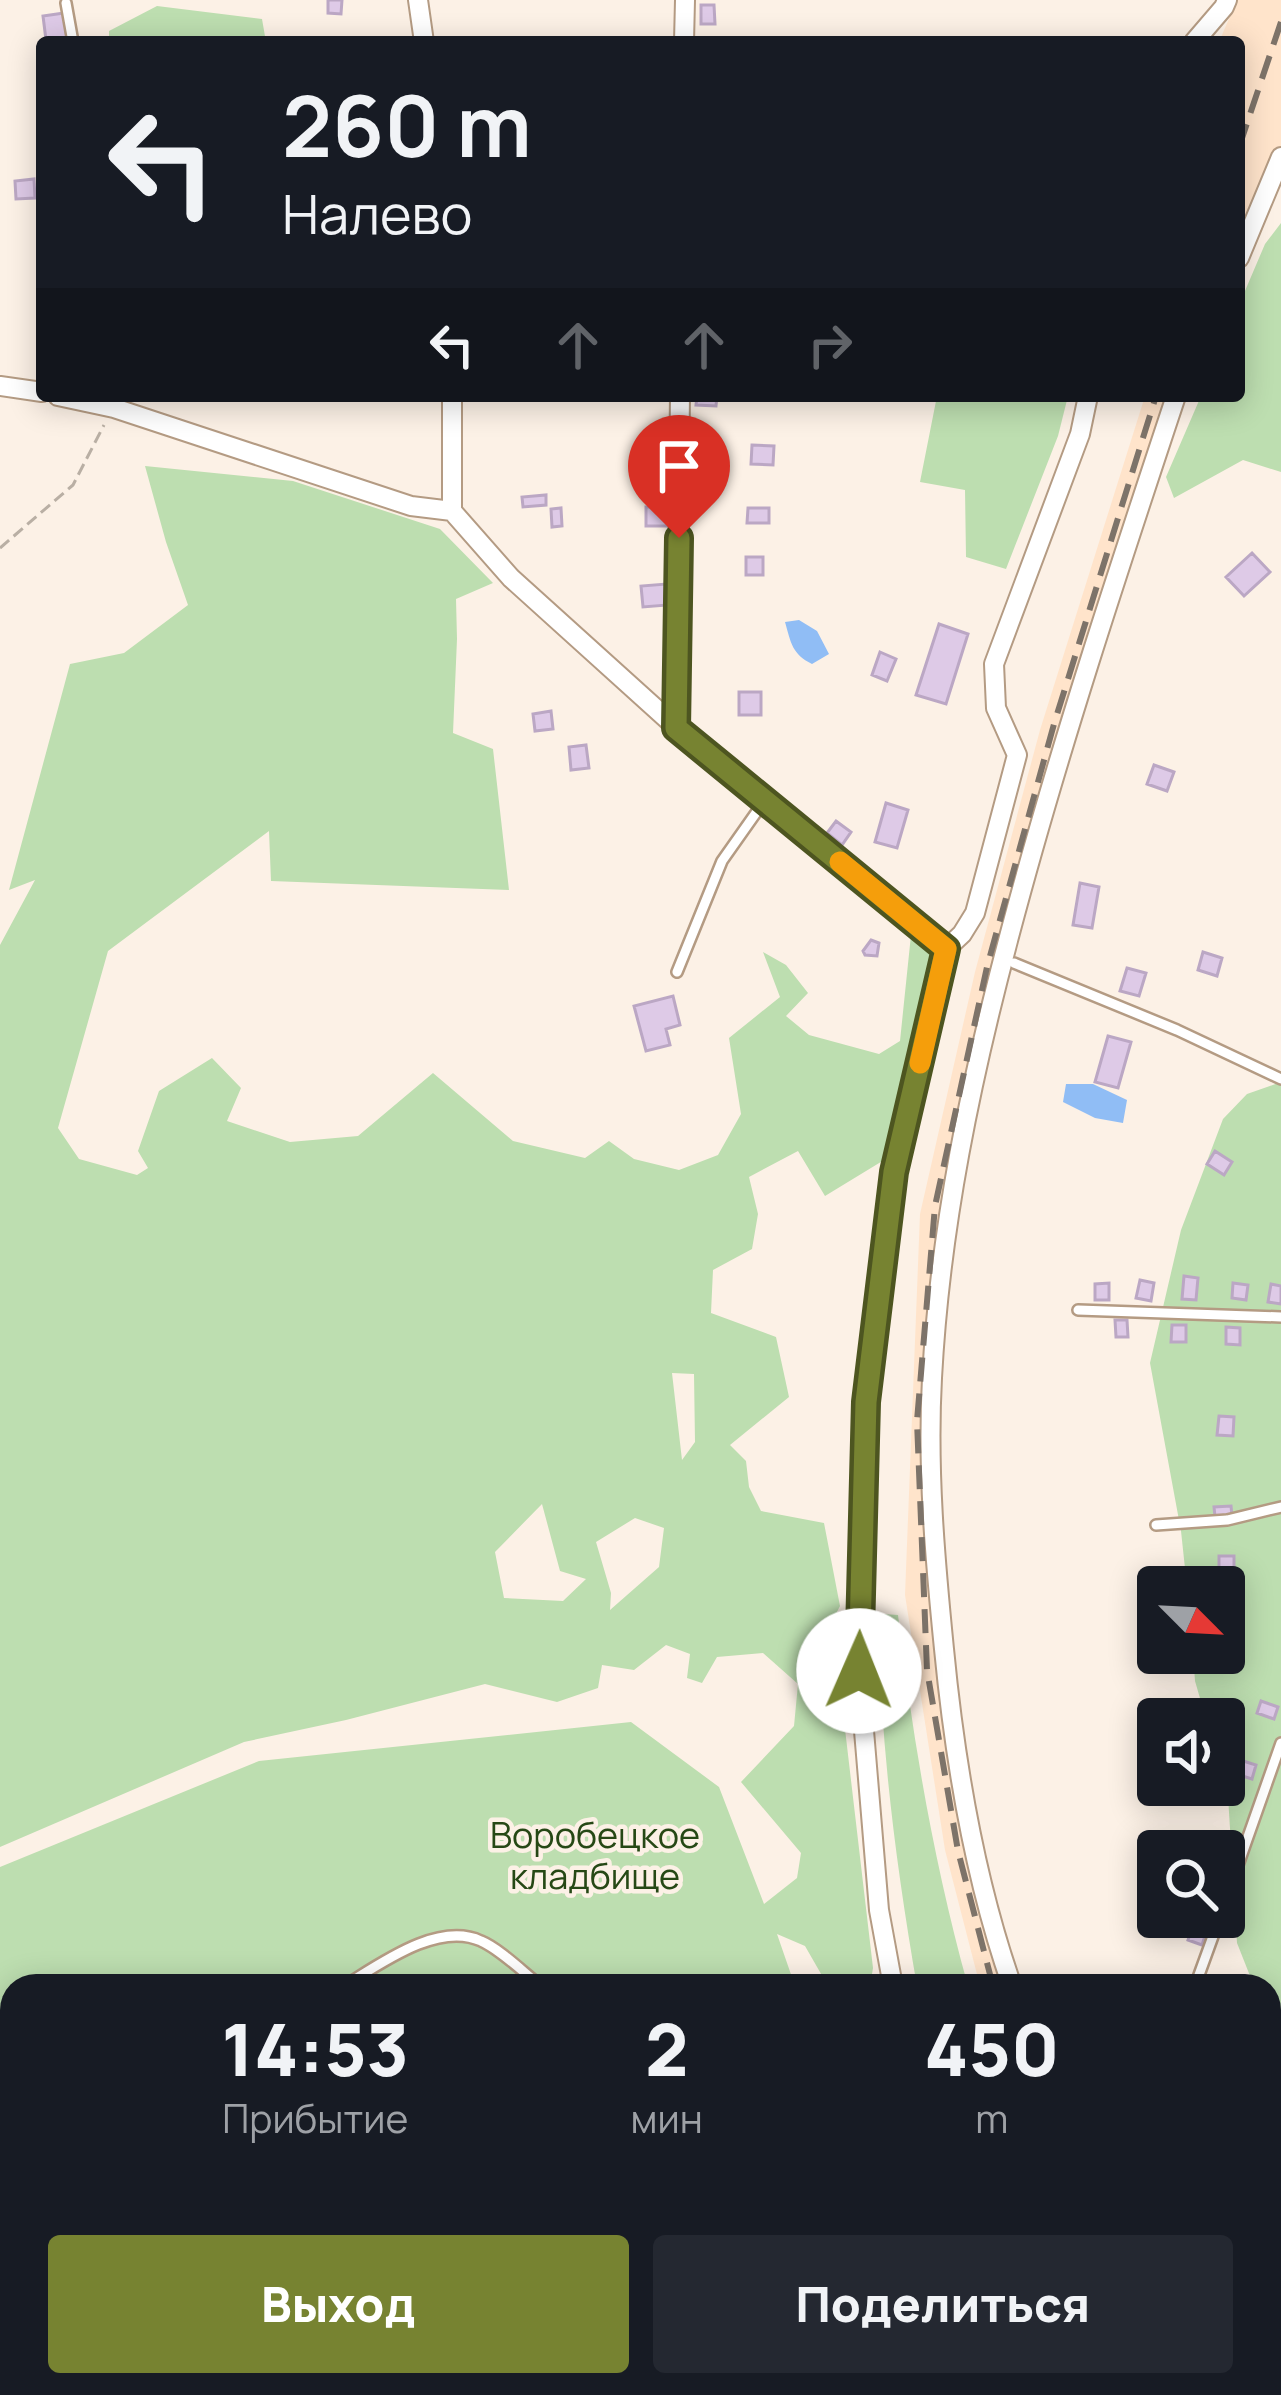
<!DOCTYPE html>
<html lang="ru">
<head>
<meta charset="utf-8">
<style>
  :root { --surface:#171b24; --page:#242831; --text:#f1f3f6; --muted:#9ea1a6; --accent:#778331 }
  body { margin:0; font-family:Manrope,sans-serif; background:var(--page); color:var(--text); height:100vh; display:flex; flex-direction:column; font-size:45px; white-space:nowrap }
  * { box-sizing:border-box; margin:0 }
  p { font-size:39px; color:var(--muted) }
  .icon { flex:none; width:66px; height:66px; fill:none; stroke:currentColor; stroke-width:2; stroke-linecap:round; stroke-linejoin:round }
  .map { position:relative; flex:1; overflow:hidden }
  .side { position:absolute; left:0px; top:1974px; width:1281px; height:423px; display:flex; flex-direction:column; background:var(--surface); border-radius:36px 36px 0 0; box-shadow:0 6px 30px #0003 }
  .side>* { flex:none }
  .top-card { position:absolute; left:36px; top:36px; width:1209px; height:366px; border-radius:12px; box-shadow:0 6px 30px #0003; background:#171b24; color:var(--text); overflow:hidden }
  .needle { width:78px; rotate:114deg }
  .buttons { position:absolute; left:1137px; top:1566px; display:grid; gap:24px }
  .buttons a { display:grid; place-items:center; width:108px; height:108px; border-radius:12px; background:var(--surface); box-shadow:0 6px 30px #0003; font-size:60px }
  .pin { position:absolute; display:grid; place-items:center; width:102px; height:102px; color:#fff; margin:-123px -51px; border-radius:50% 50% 50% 0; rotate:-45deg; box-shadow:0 0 12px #0007 }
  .pin .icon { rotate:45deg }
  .me { position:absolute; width:132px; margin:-66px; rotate:1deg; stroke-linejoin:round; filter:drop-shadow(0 0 9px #0008) }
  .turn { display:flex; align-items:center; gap:42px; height:252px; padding:0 48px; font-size:54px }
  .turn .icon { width:156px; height:156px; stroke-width:2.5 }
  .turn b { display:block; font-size:84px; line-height:102px }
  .lanes { display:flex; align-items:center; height:114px; padding:0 48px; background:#0003; justify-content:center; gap:60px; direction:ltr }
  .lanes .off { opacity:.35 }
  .eta { display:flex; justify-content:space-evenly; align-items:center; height:204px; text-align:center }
  .eta b { font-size:72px; font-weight:800; line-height:84px }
  .cta { display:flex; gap:24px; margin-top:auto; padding:24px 48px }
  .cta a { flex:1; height:138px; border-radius:12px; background:var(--accent); color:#fff; font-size:48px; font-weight:800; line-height:138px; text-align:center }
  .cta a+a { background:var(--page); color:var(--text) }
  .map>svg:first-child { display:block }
  .built { fill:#ffe4cb }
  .green { fill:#bddeb0; fill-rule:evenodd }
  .water { fill:#90bdf5 }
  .building { fill:#decae7; stroke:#bba7c4; stroke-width:3 }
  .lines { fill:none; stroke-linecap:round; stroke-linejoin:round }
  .lane-casing { stroke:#b49b83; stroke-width:14 }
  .street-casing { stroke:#b49b83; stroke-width:22 }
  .secondary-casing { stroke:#b49b83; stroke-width:32 }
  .path { stroke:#b9afa4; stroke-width:3; stroke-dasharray:12 6; stroke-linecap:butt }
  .lane { stroke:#fff; stroke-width:9 }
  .street { stroke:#fff; stroke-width:18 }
  .secondary { stroke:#fbe6e1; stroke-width:27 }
  .rail { stroke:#7d7369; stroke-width:6; stroke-dasharray:24 12; stroke-linecap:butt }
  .route-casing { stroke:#4d5520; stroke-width:30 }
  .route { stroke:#778331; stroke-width:21 }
  .slow { stroke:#f59e0b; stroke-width:21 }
  .labels { text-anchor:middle; stroke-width:9; stroke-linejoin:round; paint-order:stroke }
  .park-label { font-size:36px; fill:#264815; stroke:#fcf1e6 }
</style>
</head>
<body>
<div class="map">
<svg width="1281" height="2395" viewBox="0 0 1281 2395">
  <rect width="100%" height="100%" fill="#fcf1e6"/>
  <path class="built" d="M1237,0H1281V162L1239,241V42H1219Z
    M1145,396H1171L996,968L926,1378L961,1820L1006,1986H980L945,1850L905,1595L920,1214L975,972L1040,730Z"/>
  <path class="green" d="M157,6L262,19L266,42H109V31Z
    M1281,223V472L1243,460L1174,498L1166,477L1201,396H1239V305L1265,244Z
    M933,396H1068L1058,436L1006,569L966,557L965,490L920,482L936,401Z
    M145,466L293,481L440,529L493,583L456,599L457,639L453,733L493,749L509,890L271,881L269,831L108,951L58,1128L79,1159L137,1175L148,1168L138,1151L159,1091L212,1058L241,1088L227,1121L290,1142L358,1136L433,1073L513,1141L585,1158L609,1141L634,1159L679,1170L718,1155L741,1114L729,1038L780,997L763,952L786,965L808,993L786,1016L809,1035L879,1054L900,1041L911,935L932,952L889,1157L825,1196L798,1151L749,1177L758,1214L752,1249L713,1270L711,1313L776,1337L789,1397L730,1445L746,1461L749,1487L761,1511L824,1523L840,1606L822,1641L843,1658L835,1683L843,1712L873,1968L870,1986H828L805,1946L777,1934L795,1986H12V2303L0,2309V1867L259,1761L631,1722L719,1787L764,1904L797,1878L801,1853L741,1782L794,1726L798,1684L763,1653L717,1657L702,1683L687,1678L690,1654L666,1645L634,1670L602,1665L598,1688L557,1702L485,1684L346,1720L244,1742L0,1847V945L35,880L9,890L70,664L124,653L188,605L166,542ZM672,1373L694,1374L695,1442L682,1460ZM542,1504L560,1571L586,1579L563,1601L504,1598L495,1552ZM635,1518L664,1528L659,1567L610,1610L611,1593L596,1542Z
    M1281,1082V2164L1269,2142V2045C1274,2028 1269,2005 1269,1986H1254L1237,1943L1228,1796L1224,1781V1719H1206L1195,1681L1193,1653H1224V1587H1187L1181,1531L1150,1363L1181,1230L1223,1119L1247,1094Z
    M883,1614L898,1615C913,1741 934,1864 968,1986H917C901,1894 888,1801 882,1708C880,1677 883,1645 883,1614Z
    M141,2385H207L216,2395H121Z
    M307,2385H949L958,2395H316Z
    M1050,2385H1118L1126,2395H1060Z"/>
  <path class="water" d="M799,620L817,631L829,654L812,664C792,654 791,643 785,622Z
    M1066,1084H1093L1127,1100L1123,1123L1095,1118L1063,1102Z"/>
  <path class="building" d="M328,0H342L341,14L328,13Z
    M701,5H714L715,24H701Z
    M64,13L67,38L46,40L43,16Z
    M34,179L35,198L16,199L15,181Z
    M697,396H717L716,406L696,405Z
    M649,436H668V449H649Z
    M752,445L774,446L773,465L751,464Z
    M546,495V505L523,507L522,497Z
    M646,507H666L667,526H646Z
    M561,508L562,526L552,527L551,509Z
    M748,508H769V523H747Z
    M1252,553L1270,572L1244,596L1226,577Z
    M746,557H763V575H746Z
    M666,584L668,605L643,607L641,586Z
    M939,624L968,634L946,704L916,695Z
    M880,652L896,659L887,681L872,675Z
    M739,692H761V715H739Z
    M551,711L553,729L535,731L533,714Z
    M586,745L589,768L571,770L569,747Z
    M1154,765L1174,772L1167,791L1147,784Z
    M886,803L908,810L897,848L875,842Z
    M836,821L851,832L842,845L827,833Z
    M1080,883L1099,887L1092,928L1073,925Z
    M871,940L879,943L877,956L865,955L863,951Z
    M1203,952L1222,958L1217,976L1198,970Z
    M1127,968L1146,973L1139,996L1120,991Z
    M673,996L680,1025L666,1029L670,1045L646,1051L634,1006Z
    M1108,1036L1131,1042L1118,1088L1095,1082Z
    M1215,1151L1232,1162L1224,1175L1207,1164Z
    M1184,1276L1198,1278L1196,1300L1182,1299Z
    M1140,1280L1154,1283L1151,1301L1136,1298Z
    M1109,1283V1300H1095V1284Z
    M1233,1283L1248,1285L1246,1300L1232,1298Z
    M1271,1284L1281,1286V1304L1268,1302Z
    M1115,1320H1127L1128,1337H1116Z
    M1172,1325H1186V1342H1171Z
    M1226,1327L1240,1328V1345L1226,1344Z
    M1219,1416L1234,1417L1233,1436L1217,1435Z
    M1231,1506L1232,1516L1215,1517L1214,1507Z
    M1219,1556H1234V1576H1219Z
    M1261,1701L1278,1707L1274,1719L1257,1713Z
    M1240,1760L1256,1765L1252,1779L1236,1774Z
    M1194,1922L1208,1927L1202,1945L1188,1940Z"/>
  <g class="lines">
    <defs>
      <path id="lane" d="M66,3L73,42
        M1014,963L1177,1030L1281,1079
        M677,972L722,861L765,800
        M1078,1310L1281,1317
        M1156,1525L1227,1520L1281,1507
        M1224,1905L1281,1743
        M344,1986C380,1964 438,1921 481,1941C500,1949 524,1973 541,1986
        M1195,1986L1220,1917
        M0,2124L12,2119
        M1269,2176L1281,2174
        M1269,2233L1281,2252
        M492,2385L501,2395"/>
      <path id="street" d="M418,0L424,42
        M684,42L685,0
        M1194,42L1224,7L1227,0
        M1239,258L1281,157
        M0,386L42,392
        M58,396L114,408L411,506L452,511
        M452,396V511L511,578L676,727L946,949L894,1172L865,1402L859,1671L879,1910L893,1986
        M676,727L680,396
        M946,949L962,934L975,913L1017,755L996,708L994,664L1080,434L1088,396
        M1012,1986C974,1878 955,1763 944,1649C935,1559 927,1469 932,1378C940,1227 971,1079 1010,933C1058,752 1117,574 1176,396
        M1190,2385L1197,2395"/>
      <path id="secondary" d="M1010,2385L1021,2395"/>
    </defs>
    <use href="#lane" class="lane-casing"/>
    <use href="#street" class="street-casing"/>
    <use href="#secondary" class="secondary-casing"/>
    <path class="path" d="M0,548L73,485L104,425"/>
    <use href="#lane" class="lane"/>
    <use href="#street" class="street"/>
    <use href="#secondary" class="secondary"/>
    <path class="rail" d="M1239,147L1281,22
      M993,1986L958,1851L927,1670L917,1421L935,1206L987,967L1054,724L1156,396
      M1171,2385L1178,2395"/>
  </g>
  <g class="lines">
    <defs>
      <path id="route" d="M679,538L676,728L946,949L894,1172L866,1402L859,1671"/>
    </defs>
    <use href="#route" class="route-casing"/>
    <use href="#route" class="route"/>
    <path class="slow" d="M840,862L946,949L920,1063"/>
  </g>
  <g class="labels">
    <g class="park-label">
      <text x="595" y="1848">Воробецкое<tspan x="595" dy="41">кладбище</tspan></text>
    </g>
  </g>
</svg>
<div class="buttons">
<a><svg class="needle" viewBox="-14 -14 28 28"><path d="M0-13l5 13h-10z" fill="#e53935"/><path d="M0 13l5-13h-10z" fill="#9ea1a6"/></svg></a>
<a><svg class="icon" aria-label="sound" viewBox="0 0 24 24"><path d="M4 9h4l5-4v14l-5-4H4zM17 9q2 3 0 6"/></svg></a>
<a><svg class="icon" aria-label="search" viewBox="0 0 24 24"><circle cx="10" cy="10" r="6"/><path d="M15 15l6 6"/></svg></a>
</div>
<div class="pin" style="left:679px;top:538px;background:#d93025"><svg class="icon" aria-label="arrive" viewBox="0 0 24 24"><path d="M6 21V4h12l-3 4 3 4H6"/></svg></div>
<svg class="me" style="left:859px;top:1671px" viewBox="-20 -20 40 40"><circle r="19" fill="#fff"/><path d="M0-13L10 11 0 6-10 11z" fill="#778331"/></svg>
<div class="top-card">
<div class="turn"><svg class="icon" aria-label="left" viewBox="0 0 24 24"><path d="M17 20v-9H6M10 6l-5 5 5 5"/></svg><div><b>260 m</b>Налево</div></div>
<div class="lanes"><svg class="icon" aria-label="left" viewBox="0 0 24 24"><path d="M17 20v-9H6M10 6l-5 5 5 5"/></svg><svg class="icon off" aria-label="ahead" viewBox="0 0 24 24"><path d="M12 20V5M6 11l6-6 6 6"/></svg><svg class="icon off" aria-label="ahead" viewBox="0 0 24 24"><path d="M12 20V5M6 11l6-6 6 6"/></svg><svg class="icon off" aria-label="right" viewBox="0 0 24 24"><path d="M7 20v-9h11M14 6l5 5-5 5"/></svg></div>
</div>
<section class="side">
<div class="eta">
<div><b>14:53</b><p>Прибытие</p></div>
<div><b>2</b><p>мин</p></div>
<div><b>450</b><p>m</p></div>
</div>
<div class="cta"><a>Выход</a><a>Поделиться</a></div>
</section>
</div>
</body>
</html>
